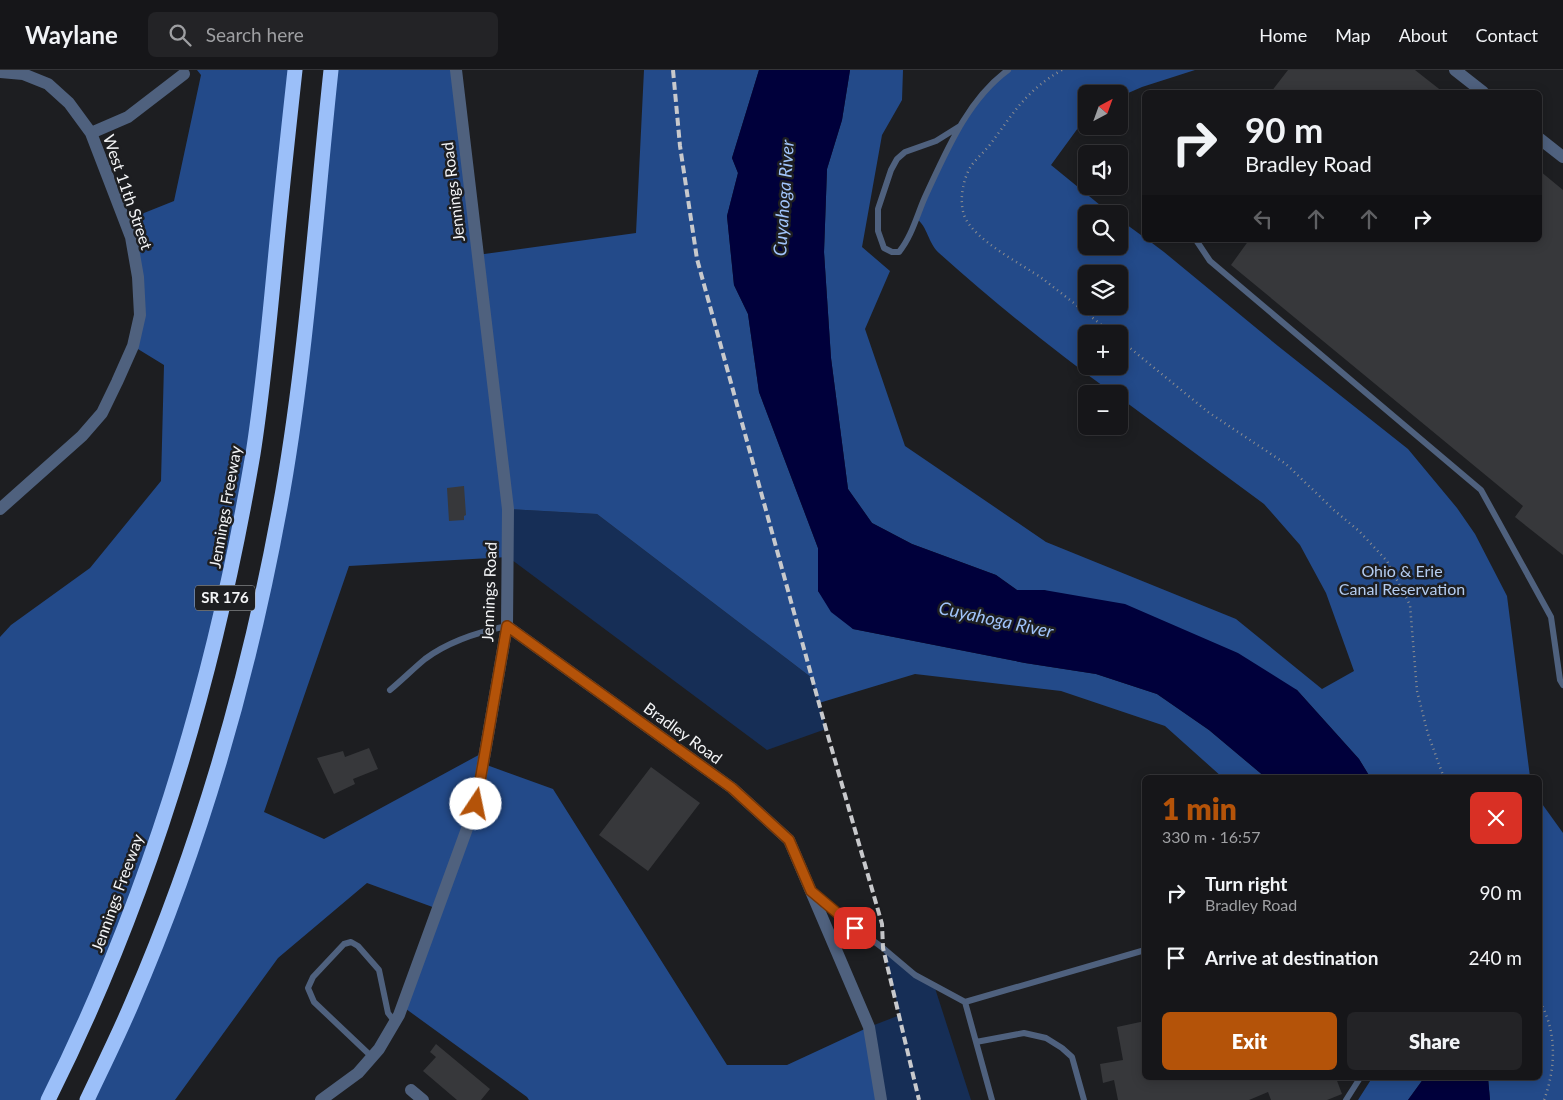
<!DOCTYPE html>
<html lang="en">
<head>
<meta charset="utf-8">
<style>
  :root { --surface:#161619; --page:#232326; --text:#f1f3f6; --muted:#9e9fa2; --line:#353538; --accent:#b45309 }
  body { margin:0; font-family:Lato,sans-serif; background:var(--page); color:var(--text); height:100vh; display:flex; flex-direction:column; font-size:19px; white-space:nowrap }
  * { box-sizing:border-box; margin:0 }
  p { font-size:16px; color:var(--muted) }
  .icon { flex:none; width:28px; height:28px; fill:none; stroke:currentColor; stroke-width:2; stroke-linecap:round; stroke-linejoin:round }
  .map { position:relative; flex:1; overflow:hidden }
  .side { position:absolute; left:1142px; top:705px; width:400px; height:305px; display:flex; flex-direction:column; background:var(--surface); border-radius:8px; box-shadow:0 2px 12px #0003,0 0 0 1px var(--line) }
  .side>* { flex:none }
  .hud { position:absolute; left:1142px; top:20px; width:400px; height:152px; border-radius:8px; box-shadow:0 2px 12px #0003,0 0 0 1px var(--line); background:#161619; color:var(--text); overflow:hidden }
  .needle { width:32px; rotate:41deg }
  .fabs { position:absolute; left:1078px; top:15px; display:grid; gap:10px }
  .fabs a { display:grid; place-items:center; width:50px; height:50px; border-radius:8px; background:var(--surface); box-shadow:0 2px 12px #0003,0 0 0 1px var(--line); font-size:25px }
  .pin { position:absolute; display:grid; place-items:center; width:42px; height:42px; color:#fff; margin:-21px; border-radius:10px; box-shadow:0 2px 8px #0006 }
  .me { position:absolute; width:55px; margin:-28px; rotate:11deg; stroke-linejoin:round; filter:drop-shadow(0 0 4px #0008) }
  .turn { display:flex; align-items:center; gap:18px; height:105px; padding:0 20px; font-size:22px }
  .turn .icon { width:65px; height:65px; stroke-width:2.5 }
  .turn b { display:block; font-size:35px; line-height:42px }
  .lanes { display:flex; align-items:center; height:48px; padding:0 20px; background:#0003; justify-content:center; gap:25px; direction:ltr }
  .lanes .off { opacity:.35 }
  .round { display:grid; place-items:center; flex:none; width:52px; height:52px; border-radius:8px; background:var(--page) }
  .overview { display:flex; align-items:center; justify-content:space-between; height:85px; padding:0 20px }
  h1 { font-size:30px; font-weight:800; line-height:38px; color:var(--accent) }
  .cta { display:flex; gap:10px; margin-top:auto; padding:10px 20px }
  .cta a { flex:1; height:58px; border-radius:8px; background:var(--accent); color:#fff; font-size:20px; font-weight:800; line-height:58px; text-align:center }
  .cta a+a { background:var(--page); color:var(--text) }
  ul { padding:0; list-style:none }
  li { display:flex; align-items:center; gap:15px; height:65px; padding:0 20px }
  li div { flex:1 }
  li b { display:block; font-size:19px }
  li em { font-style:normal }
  header { display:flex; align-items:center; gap:30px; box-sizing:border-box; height:70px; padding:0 25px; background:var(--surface); border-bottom:1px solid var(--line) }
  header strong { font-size:24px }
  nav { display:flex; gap:28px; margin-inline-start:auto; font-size:18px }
  .search { width:350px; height:45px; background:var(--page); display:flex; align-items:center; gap:12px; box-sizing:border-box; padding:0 18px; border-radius:8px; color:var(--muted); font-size:19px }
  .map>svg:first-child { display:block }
  .green { fill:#162e56 }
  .forest { fill:#234a89; fill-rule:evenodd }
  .water { fill:#00003b }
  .building { fill:#37383b }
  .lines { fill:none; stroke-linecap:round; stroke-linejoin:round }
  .path { stroke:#8d8e90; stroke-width:2.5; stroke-dasharray:1 4; stroke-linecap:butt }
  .service { stroke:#4f617e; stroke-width:6 }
  .minor { stroke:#4f617e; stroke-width:12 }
  .tertiary { stroke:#4f617e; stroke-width:12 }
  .motorway { stroke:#9bbff9; stroke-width:15 }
  .rail { stroke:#c8c9cc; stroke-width:4; stroke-dasharray:8 4; stroke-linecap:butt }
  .route-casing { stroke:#753606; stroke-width:12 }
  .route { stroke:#b45309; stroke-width:9 }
  .labels { text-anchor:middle; stroke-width:5; stroke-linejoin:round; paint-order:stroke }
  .shield { fill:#1d1e21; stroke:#b3b4b6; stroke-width:1 }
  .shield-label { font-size:15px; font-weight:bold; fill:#f3f4f6 }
  .street-label { font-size:16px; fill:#f3f4f6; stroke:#1d1e21 }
  .park-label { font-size:16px; fill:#b4ccf0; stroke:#1d1e21 }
  .water-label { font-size:18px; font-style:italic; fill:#a0c3f9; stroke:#1d1e21 }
</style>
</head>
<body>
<header>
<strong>Waylane</strong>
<div class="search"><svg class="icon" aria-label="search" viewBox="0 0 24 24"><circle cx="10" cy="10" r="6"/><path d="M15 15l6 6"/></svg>Search here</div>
<nav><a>Home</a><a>Map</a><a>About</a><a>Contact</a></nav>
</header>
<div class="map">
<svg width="1563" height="1030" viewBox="0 0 1563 1030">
  <rect width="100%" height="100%" fill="#1d1e21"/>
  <path class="green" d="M508,439L597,444L812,608L826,659L767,680L508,487Z
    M883,878L934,915L971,1030H881L869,957L900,945Z"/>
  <path class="forest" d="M197,0H295L253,381L168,735L48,1030H0V567L11,555L90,498L161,411L164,295L133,276L140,245L124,151L174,131L201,5Z
    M331,0H456L477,185L636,163L644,0H759L732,88L738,103L727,146L734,215L748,244L759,322L818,478V521L853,559L1025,593L1096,604L1157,624L1209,660L1265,707H1222L1165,656L1061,621L915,604L819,633L812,608L597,444L508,439V487L349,496L264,742L324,769L486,681L484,694L553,719L727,995H787L869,957L881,1030H529L527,1027L402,936L438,839L367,813L278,888L175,1030H87L181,810L272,480Z
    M850,0H903L902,30L882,65L862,177L890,201L865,259L905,376L1046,472L1236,549L1322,619L1354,601L1326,523L1300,475L1264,434L1119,327V324H1114C1053,280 995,233 939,183C928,173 928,157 916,148L960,56L978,29L1008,0H1195L1142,17L1119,27V24H1086V47L1051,95L1111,144H1086V176H1119V149L1145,168V170H1148L1164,182L1278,276L1408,379L1457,438L1475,464L1507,526L1530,707H1370L1359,689L1297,620L1044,520H1017L996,505L912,474L872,453L848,419L831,288L824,182L827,99L842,50ZM1086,204H1119V236H1086ZM1086,264H1119V296H1086Z
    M1540,731L1563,763V1030H1490L1488,1008H1540Z
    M1372,1008H1424L1408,1030H1358Z"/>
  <path class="water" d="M759,0H850L842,50L827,99L824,182L831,288L848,419L872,453L912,474L996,505L1017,520H1044L1125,534L1238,583L1297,620L1359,689L1370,707H1265L1209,660L1157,624L1096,604L1025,593L853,559L831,542L818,521V478L759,322L748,244L734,215L727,146L738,103L732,88Z
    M1424,1008H1488L1490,1030H1408Z"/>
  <path class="building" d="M1288,0H1415L1443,22H1271Z
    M1540,101L1563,120V485L1515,447L1523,436L1231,195L1249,170H1540Z
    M464,416L466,445L464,446V450L449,451L447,418Z
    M369,678L378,699L353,709L355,714L334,724L317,688L343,681L345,687Z
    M651,697L700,733L648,801L599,765Z
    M1145,951V1008H1336L1342,1024L1327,1030H1271L1268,1022L1249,1030H1118L1114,1010L1103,1013L1100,994L1123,990L1117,957Z
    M436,974L490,1019L481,1030H457L423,1001L436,987L430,982Z"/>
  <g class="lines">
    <path class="path" d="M1062,0C1025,21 1013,44 989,76C983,83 976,89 971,96C963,109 959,130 964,145C973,170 1022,194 1043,209C1066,227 1090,245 1112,264
      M1119,269L1208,342L1286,394L1335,441L1359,461L1387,491L1410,535L1417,621L1428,664L1444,708
      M1540,932C1557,962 1556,998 1544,1030"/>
    <path class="service" d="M960,56L936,71L905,82L897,89L891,100L878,139V161L884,178L892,182H899C912,166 917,145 925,127C946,82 967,30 1008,0
      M1196,170L1210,191L1481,420L1551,547L1560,610L1563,615
      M390,620C402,610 413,599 425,589C449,571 478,562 507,556
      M816,825L841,847L883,878L915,905L965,932L1145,880
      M965,932L992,1030
      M976,972L1024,963L1046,968L1062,978L1072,987L1084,1030
      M372,987L314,932L308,918L313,907L344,874L351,872L358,876L379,900L388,943L395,952
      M1346,1030L1360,1008"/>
    <path class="minor" d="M0,2L23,4L48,14L69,33L91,63L131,167L138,207L140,245L133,276L117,312L102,343L82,366L0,439
      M91,63L128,47L184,4
      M507,556L732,718L789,770L869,957L881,1030
      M411,1020L423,1030"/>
    <path class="tertiary" d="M1455,0L1483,22
      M1540,69L1563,87
      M321,1030L358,1003L379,979L399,945L476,734L507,556L508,439L456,0"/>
    <path class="motorway" d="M48,1030C150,827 215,607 253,384C263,320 269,256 275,192C281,128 288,64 295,0
      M87,1030C102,998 118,966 132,933C203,769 252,596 283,420C307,281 316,140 331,0"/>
    <path class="rail" d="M673,0L680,76L697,189L826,659L882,854L883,878L919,1030"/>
  </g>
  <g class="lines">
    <defs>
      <path id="route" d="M476,734L507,556L732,718L789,770L811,821L855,858"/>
    </defs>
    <use href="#route" class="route-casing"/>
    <use href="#route" class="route"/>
  </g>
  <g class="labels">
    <rect class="shield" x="195" y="515.5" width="60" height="25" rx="4"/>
    <g class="shield-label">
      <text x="225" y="533">SR 176</text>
    </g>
    <g class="street-label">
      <text transform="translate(128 122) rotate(71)" y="6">West 11th Street</text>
      <text transform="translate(453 122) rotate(-97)" y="6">Jennings Road</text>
      <text transform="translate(225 437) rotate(-80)" y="6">Jennings Freeway</text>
      <text transform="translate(489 522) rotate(-88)" y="6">Jennings Road</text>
      <text transform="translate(683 663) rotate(36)" y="6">Bradley Road</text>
      <text transform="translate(117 823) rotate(-70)" y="6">Jennings Freeway</text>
    </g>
    <g class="park-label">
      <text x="1402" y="507">Ohio &amp; Erie<tspan x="1402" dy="18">Canal Reservation</tspan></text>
    </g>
    <g class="water-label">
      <text transform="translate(784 128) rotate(-86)" y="6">Cuyahoga River</text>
      <text transform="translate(996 550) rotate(12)" y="6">Cuyahoga River</text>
    </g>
  </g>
</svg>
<div class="fabs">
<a><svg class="needle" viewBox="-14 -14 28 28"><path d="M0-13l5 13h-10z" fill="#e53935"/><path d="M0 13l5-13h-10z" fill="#9e9fa2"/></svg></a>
<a><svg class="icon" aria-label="sound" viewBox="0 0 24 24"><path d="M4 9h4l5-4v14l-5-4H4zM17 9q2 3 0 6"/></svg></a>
<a><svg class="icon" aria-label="search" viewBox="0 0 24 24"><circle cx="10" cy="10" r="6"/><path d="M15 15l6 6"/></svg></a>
<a><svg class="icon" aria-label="layers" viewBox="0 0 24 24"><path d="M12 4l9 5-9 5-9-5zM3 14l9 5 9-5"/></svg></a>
<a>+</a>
<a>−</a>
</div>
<div class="pin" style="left:855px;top:858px;background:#d93025"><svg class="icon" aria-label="arrive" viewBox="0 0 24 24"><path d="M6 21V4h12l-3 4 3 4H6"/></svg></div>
<svg class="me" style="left:476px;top:734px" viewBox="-20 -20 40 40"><circle r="19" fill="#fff"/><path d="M0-13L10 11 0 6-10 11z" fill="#b45309"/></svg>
<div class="hud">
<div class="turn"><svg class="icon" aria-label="right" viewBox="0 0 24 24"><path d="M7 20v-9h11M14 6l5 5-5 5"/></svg><div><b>90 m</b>Bradley Road</div></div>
<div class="lanes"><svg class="icon off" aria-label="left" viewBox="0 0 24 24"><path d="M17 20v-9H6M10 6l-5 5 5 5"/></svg><svg class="icon off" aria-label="ahead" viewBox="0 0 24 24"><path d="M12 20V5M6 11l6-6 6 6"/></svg><svg class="icon off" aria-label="ahead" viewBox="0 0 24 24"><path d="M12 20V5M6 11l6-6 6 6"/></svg><svg class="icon" aria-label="right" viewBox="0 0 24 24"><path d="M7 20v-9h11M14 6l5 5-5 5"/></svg></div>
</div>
<section class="side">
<div class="overview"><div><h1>1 min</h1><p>330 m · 16:57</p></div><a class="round" style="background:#d93025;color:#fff"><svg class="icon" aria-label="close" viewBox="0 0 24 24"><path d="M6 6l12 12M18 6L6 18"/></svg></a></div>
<ul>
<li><svg class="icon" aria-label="right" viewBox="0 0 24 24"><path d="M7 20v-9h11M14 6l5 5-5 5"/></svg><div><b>Turn right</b><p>Bradley Road</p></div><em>90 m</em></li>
<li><svg class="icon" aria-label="arrive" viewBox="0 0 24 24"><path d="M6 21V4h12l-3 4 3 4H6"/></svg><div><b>Arrive at destination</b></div><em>240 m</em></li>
</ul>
<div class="cta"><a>Exit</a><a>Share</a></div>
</section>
</div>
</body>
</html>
